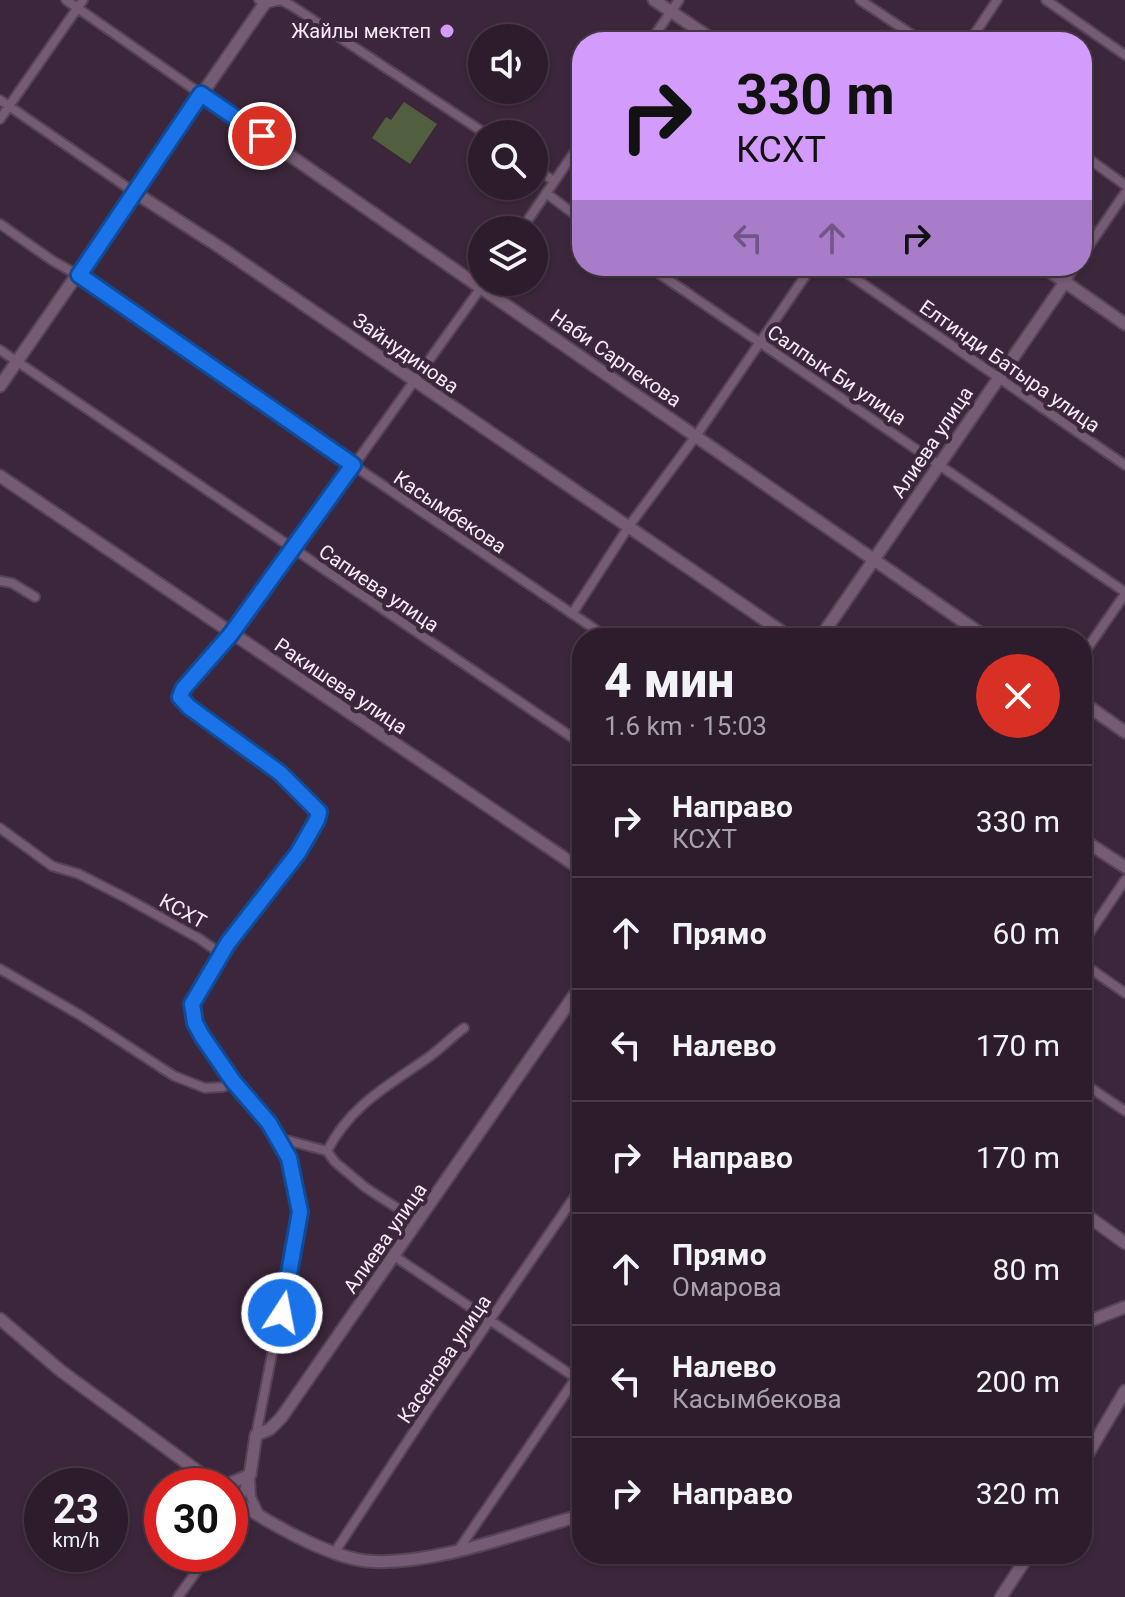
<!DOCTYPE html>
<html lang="ru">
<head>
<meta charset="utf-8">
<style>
  :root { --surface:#2d1c2c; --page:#392938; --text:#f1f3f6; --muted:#a7a1a9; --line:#483a48 }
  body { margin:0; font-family:Roboto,sans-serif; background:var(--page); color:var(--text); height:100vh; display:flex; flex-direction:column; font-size:30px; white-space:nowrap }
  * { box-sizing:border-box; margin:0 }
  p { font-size:26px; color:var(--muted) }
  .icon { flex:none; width:44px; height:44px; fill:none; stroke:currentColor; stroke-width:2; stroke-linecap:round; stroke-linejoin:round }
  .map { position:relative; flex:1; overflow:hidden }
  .details { position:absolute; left:572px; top:628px; width:520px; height:936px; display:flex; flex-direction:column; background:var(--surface); border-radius:32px; box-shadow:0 2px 6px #0004,0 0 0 2px var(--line) }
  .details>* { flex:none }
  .hud { position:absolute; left:572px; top:32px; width:520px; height:244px; border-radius:32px; box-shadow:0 2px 6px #0004,0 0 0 2px var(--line); background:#d39cfc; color:#111; overflow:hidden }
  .tools { position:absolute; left:468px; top:24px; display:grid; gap:16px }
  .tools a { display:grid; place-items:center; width:80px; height:80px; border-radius:50%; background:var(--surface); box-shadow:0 2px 6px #0004,0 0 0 2px var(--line); font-size:40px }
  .speed { position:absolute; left:24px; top:1468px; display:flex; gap:16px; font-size:40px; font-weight:700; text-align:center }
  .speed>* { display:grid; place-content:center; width:104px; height:104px; border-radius:50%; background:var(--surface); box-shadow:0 2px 6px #0004,0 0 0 2px var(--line); line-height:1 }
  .speed small { font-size:20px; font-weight:400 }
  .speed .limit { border:12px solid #d22; background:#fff; color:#111 }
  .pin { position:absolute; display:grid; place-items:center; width:68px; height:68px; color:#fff; margin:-34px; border:4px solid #fff; border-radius:50%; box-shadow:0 2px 8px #0007 }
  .me { position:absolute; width:88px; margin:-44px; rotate:11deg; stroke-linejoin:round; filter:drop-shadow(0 0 6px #0008) }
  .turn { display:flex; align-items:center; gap:28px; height:168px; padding:0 32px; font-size:36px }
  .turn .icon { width:104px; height:104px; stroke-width:2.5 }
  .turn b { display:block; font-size:56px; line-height:68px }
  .lanes { display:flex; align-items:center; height:76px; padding:0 32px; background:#0003; justify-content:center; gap:40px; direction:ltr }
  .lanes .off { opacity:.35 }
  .round { display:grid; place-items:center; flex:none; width:84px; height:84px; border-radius:42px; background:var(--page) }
  .summary { display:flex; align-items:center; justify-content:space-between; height:136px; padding:0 32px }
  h1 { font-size:48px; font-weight:800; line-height:60px }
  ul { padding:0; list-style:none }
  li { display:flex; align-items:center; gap:24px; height:112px; padding:0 32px; border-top:2px solid var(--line) }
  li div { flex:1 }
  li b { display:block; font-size:30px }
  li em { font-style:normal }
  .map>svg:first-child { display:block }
  .green { fill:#515f3e }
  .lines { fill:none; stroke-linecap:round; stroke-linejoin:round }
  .street-casing { stroke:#564355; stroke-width:12 }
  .secondary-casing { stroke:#564355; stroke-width:15 }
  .street { stroke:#755b73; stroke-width:8 }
  .secondary { stroke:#755b73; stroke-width:11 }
  .route-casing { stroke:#114b97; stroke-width:20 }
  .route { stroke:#1a73e8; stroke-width:14 }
  .poi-dot { fill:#d39cfc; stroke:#3c263b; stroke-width:3 }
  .labels { text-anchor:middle; stroke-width:8; stroke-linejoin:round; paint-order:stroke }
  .poi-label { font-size:20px; fill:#f9eaf8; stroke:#3c263b; text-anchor:end }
  .street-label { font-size:20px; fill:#f9eaf8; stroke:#3c263b }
</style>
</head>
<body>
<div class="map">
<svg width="1125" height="1597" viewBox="0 0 1125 1597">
  <rect width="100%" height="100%" fill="#3c263b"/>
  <path class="green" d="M404,102L437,124L410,164L372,138L386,117L391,120Z"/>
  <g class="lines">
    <defs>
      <path id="street" d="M66,0L201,94
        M259,0L264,4L281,0L292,6L486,134
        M860,0L923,42
        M1046,0L1125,55
        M650,42L679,0
        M969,42L997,0
        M0,100L134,192
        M0,119L83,0
        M1082,154L1125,185
        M534,168L554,181
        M546,193L582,220
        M0,224L53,261L94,284L325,446L608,638
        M521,230L582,141
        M1082,256L1125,193
        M648,266L1125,592
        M837,266L1125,465
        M1065,282L1075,266
        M0,350L582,744
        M0,581L12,583L35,597
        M572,614L629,526L696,436L812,266
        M1082,656L1125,594
        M0,828L52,866L79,874L128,899L200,939L221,954
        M1082,944L1125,880
        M1082,963L1125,993
        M0,969L80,1015L174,1076L205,1088L223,1087L233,1081
        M1082,1082L1125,1111
        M279,1138L327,1151L335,1162L366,1188L419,1222
        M327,1151C351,1105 386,1087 426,1059C440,1050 451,1037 464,1028
        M394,1256L582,1382
        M256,1435L300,1212L289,1158L279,1138L202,1036L195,1023L192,1004L197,993L228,943L298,853L319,812L280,773L189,707L180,697L183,689L223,644L294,549L485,282
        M1082,1437L1092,1447
        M250,1479L251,1497L258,1512
        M230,1524L250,1475
        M459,1549L582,1369
        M334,1553L428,1410L582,1186
        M178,1597L209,1554"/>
      <path id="secondary" d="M654,0L716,42
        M201,94L987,638
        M134,192L221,248L791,638
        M1042,266L1125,324
        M0,386L267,0
        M0,476L582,870
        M820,638L1065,282
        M1082,702L1125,732
        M1082,839L1125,867
        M1082,1212L1125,1243
        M0,1319L61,1371L214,1483
        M1082,1324L1125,1307
        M1082,1464L1125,1391
        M211,1480L228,1484L250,1475L256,1435L270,1429L281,1418L582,984
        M230,1496C262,1520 328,1557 367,1561C431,1567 520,1532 582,1515
        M1001,1597L1029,1554"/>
    </defs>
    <use href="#street" class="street-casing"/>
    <use href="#secondary" class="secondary-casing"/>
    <use href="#street" class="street"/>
    <use href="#secondary" class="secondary"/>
  </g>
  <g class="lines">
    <defs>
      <path id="route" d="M262,136L201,94L79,275L353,465L231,634L183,689L180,697L189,707L280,773L319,812L317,820L298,853L228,943L192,1004L195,1023L202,1036L233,1081L269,1123L289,1158L300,1212L282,1313"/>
    </defs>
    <use href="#route" class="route-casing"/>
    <use href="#route" class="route"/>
  </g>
  <circle class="poi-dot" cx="447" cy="31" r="8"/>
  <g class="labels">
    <g class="poi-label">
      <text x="431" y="38">Жайлы мектеп</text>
    </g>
    <g class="street-label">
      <text transform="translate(406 353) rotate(35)" y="7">Зайнудинова</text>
      <text transform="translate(616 358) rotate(35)" y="7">Наби Сарпекова</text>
      <text transform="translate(1010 366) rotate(35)" y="7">Елтинди Батыра улица</text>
      <text transform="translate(837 375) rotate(34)" y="7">Салпык Би улица</text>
      <text transform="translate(932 442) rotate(-56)" y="7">Алиева улица</text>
      <text transform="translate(450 512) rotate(34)" y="7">Касымбекова</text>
      <text transform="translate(379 588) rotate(34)" y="7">Сапиева улица</text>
      <text transform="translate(341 686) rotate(34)" y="7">Ракишева улица</text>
      <text transform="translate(183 911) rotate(29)" y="7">КСХТ</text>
      <text transform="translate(385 1238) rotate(-55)" y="7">Алиева улица</text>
      <text transform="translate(444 1359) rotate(-56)" y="7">Касенова улица</text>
    </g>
  </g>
</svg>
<div class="tools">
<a><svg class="icon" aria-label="sound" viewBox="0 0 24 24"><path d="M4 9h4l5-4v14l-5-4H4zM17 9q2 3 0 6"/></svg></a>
<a><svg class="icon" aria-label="search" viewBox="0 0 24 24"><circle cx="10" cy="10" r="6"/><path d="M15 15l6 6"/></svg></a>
<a><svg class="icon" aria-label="layers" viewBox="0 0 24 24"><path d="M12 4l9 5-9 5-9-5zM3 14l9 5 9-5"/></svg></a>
</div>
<div class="speed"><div>23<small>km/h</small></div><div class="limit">30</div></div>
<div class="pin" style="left:262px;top:136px;background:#d93025"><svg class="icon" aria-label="arrive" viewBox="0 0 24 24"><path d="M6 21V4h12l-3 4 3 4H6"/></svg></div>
<svg class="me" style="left:282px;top:1313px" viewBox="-20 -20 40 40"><circle r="17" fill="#1a73e8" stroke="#fff" stroke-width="3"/><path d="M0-11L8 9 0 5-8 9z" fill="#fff"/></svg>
<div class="hud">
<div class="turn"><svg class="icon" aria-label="right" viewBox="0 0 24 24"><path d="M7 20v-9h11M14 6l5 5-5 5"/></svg><div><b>330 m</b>КСХТ</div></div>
<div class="lanes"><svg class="icon off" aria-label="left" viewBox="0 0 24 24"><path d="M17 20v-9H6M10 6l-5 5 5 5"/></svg><svg class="icon off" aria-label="ahead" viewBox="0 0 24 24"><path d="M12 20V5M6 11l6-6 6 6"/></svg><svg class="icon" aria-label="right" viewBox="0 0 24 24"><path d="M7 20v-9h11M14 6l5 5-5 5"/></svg></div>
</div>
<section class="details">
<div class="summary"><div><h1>4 мин</h1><p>1.6 km · 15:03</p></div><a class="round" style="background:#d93025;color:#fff"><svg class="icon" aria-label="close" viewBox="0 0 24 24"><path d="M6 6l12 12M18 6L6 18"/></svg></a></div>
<ul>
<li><svg class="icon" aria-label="right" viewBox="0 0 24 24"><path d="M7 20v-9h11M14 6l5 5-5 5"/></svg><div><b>Направо</b><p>КСХТ</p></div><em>330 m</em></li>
<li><svg class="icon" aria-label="ahead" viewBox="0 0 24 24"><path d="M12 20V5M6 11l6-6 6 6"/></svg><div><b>Прямо</b></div><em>60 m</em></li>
<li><svg class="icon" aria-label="left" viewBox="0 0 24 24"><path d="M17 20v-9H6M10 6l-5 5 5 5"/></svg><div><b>Налево</b></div><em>170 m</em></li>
<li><svg class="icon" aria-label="right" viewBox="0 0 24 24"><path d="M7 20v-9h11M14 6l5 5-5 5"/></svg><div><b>Направо</b></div><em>170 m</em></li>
<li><svg class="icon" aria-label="ahead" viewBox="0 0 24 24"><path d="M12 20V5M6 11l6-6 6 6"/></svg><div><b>Прямо</b><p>Омарова</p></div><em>80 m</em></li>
<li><svg class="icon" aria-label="left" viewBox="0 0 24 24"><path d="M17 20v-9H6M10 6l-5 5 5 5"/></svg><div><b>Налево</b><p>Касымбекова</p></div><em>200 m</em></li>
<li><svg class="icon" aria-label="right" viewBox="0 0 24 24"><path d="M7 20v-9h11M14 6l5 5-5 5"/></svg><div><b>Направо</b></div><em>320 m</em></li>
</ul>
</section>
</div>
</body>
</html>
